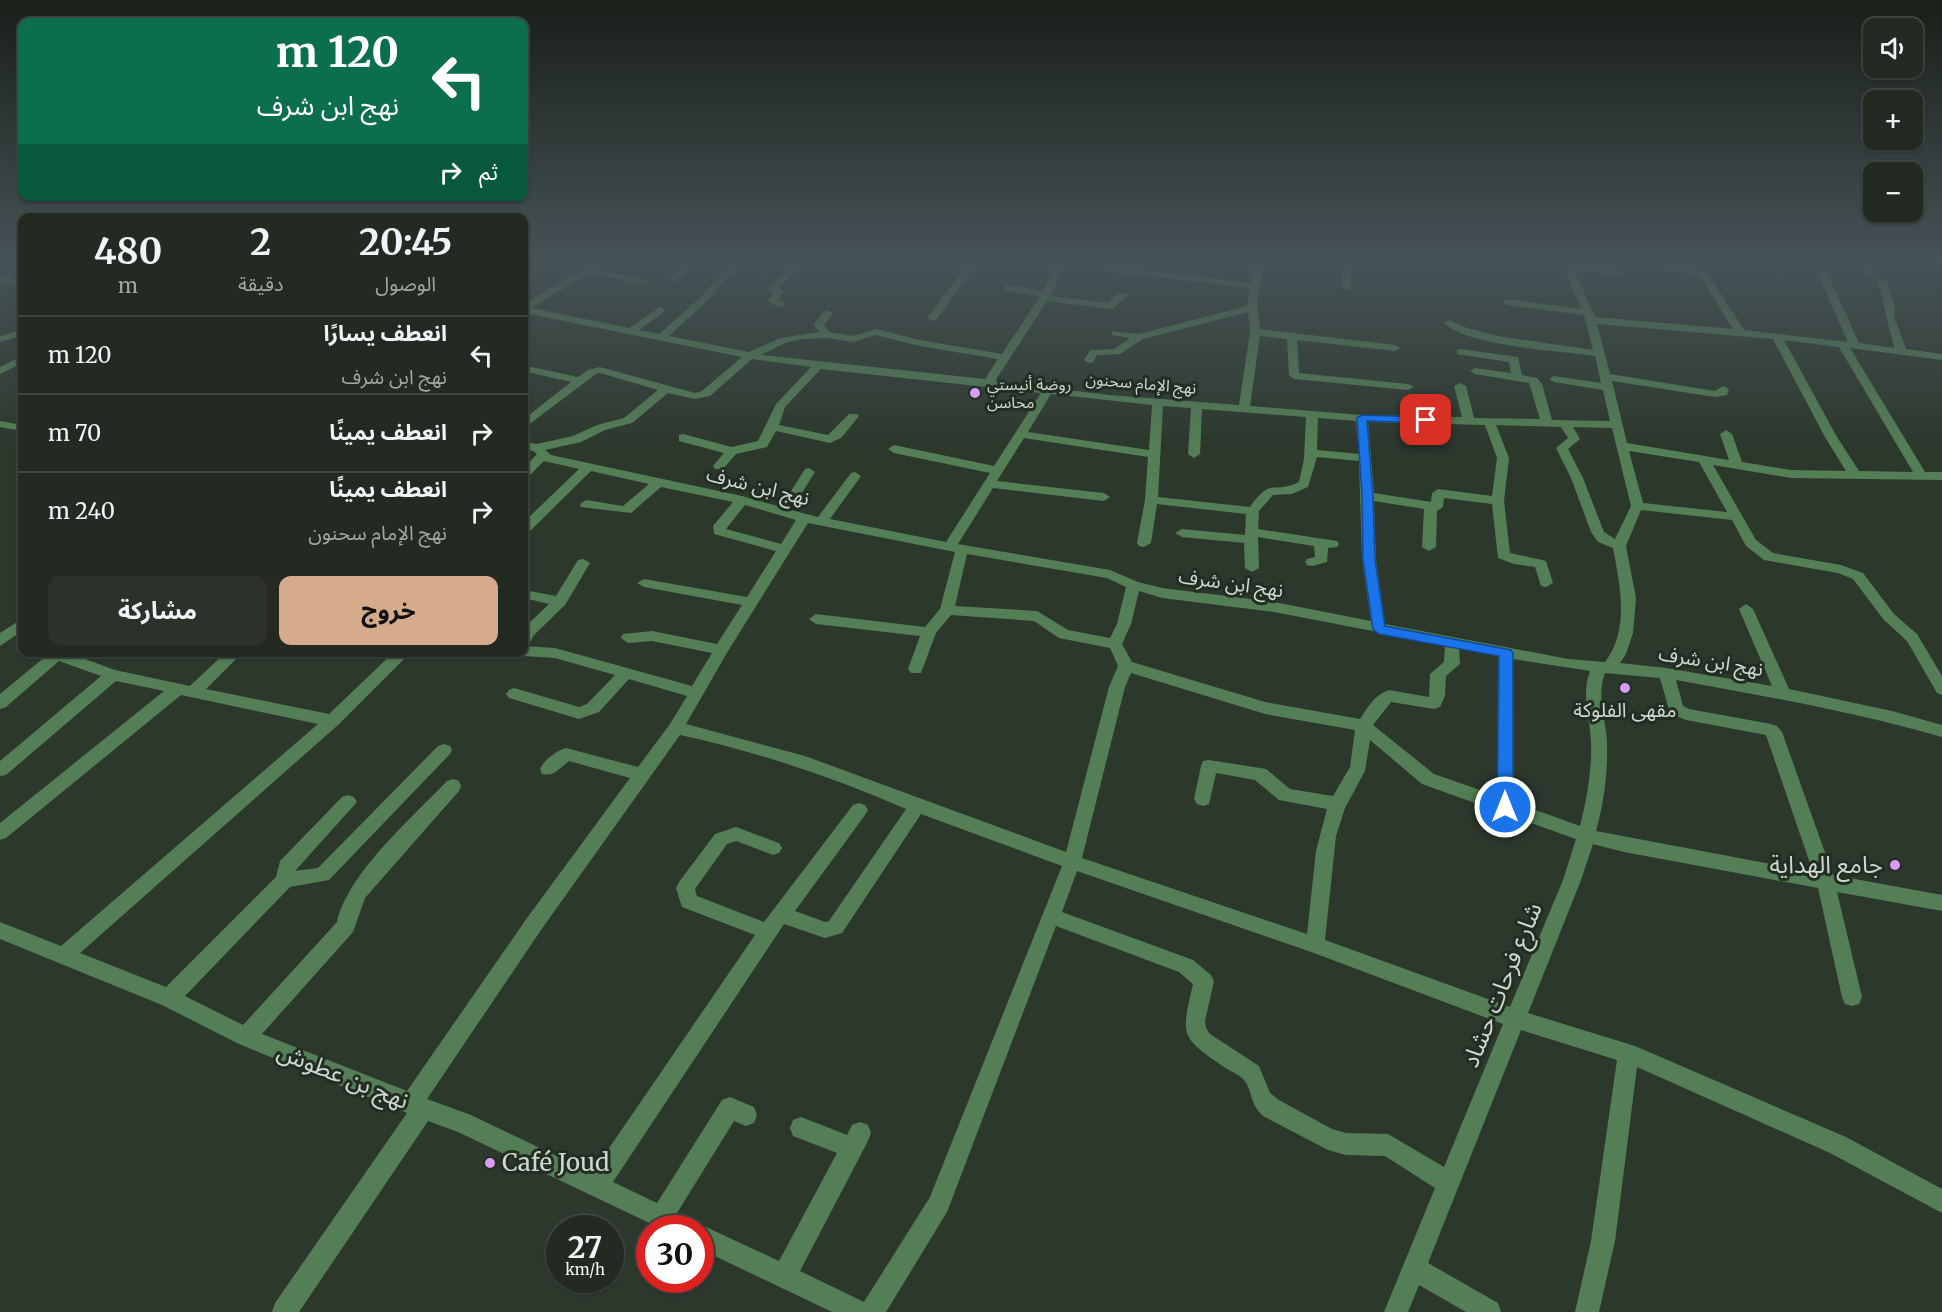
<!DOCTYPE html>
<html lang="ar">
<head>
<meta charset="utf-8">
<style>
  :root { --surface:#222a22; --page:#2a322a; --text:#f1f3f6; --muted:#a2a7a5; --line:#3f4640; --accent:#d6ab8b }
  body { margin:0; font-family:Merriweather,"Noto Sans Arabic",serif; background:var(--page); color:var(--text); direction:rtl; height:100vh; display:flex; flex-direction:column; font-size:22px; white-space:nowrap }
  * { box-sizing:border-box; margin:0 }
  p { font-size:20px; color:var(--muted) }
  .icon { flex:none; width:33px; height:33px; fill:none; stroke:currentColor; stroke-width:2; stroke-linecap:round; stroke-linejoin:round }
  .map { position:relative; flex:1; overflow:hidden; direction:ltr }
  .panel { position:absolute; left:18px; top:213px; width:510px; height:444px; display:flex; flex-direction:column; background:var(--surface); border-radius:12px; box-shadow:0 2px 4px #0004,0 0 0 2px var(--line); direction:rtl }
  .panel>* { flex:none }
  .hud { position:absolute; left:18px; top:18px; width:510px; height:183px; border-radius:12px; box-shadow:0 2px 4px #0004,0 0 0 2px var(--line); direction:rtl; background:#0b6e4f; color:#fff; overflow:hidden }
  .tools { position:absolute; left:1863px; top:18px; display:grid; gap:12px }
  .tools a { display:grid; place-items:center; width:60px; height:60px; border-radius:12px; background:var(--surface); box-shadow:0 2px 4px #0004,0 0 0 2px var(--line); font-size:30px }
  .speed { position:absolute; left:546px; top:1215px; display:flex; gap:12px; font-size:30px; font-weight:700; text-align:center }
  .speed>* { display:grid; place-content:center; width:78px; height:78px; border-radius:50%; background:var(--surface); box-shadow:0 2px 4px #0004,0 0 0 2px var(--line); line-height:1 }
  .speed small { font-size:15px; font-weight:400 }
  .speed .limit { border:9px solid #d22; background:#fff; color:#111 }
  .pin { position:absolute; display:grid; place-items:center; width:51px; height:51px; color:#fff; margin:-26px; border-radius:12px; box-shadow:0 3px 9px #0006 }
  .me { position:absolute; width:66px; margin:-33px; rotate:0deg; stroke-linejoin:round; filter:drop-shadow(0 0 4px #0008) }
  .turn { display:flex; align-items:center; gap:21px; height:126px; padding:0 30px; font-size:27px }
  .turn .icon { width:78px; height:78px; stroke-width:2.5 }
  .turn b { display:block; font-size:42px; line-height:51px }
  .then { display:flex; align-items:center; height:57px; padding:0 30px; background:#0003; gap:12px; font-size:22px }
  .eta { display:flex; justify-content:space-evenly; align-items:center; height:102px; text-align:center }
  .eta b { font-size:36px; font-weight:700; line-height:42px }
  .cta { display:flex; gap:12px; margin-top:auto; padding:12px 30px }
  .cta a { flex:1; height:69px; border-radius:12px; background:var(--accent); color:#111; font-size:24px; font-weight:700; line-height:69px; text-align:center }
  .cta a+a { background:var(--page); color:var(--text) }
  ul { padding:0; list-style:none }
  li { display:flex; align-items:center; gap:18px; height:78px; padding:0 30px; border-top:2px solid var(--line) }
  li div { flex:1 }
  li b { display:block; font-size:22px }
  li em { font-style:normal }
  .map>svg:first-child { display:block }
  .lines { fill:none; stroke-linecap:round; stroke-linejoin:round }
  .minor { fill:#547e55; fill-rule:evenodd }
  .route { fill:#1a73e8; stroke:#114b97; stroke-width:1.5 }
  .poi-dot { fill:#d99af8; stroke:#232e23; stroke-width:2 }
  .labels { text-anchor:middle; stroke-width:6; stroke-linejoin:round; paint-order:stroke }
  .far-street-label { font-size:16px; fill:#cfd7cf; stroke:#232e23 }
  .far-poi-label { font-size:16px; fill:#cfd7cf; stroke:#232e23; text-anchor:start }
  .street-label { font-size:20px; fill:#cfd7cf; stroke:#232e23 }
  .poi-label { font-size:20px; fill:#cfd7cf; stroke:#232e23 }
  .near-poi-label { font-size:24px; fill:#cfd7cf; stroke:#232e23; text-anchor:end }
  .near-street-label { font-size:24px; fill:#cfd7cf; stroke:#232e23 }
</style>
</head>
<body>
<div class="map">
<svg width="1942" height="1312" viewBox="0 0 1942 1312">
  <rect width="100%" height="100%" fill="#2d382d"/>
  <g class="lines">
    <path class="minor" d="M596,261H608L596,269L651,282L646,285L589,273L531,308L629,328L660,307L665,310L664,312L639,330L659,334L702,296L731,263L728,261H748L770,267L765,270L739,265L708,300L669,336L749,352L780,338L819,332L814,325L824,311L828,310L833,313L824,325L829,332L853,336L876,329L920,340L1002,354L1040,296L1008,291L1003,288L1008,285L1043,291L1053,268L1046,261H1056L1063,268L1051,296L1109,303L1113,297L1121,293L1129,295L1112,309L1047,301L995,381L1109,395L1239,405L1250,332L1248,312L1143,339L1120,354L1097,355L1093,362L1089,363L1084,360L1090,350L1114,349L1130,338L1112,335V331L1139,334L1247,306L1250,288L1104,271L1099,268L1104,265L1251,283L1253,267L1219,264L1214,261H1264L1257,302L1260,329L1395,345L1400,348L1395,351L1297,340L1299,373L1408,384L1414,387L1408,390L1294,379L1289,375L1287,339L1260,336L1250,406L1362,415L1462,417L1454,386L1460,383L1466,386L1474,418L1540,419L1529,383L1475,374L1470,371L1475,368L1511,373L1509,362L1457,354V350L1461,349L1518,357L1522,375L1537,378L1542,384L1552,420L1610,421L1603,390L1554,382L1549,379L1554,376L1601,383L1595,356C1560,351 1468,346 1444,323L1449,320L1464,327L1498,336L1593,350L1584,315L1507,305L1502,302L1507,299L1581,309L1561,261H1571L1572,264L1617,269L1622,272L1617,275L1574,270L1595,317L1733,329L1702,279L1695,274L1645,267L1643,265L1648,262L1698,269L1709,275L1744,330L1848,342L1817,272L1822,269L1827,272L1859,343L1895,348C1887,325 1884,304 1878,281L1886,279L1895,307L1894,316L1906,349L1942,354V360L1850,348L1925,472H1942V480L1791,478L1713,465L1756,540L1773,553L1841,565L1863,573L1894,614L1917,634L1942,676V695L1937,693L1907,641L1884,620L1853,579L1838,573L1764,560L1746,546L1732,520L1641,510L1626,546L1636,598L1633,633L1626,654L1620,663L1666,668L1772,686L1739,609L1746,604L1753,609L1789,689L1892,711L1942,725V737C1854,712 1765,696 1676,680L1683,706L1689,709L1771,724L1777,726L1782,732L1833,875L1942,895V911L1837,892L1862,997L1859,1004L1852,1006L1845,1004L1842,997L1818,888L1624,852L1593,844L1581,880L1528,1013L1635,1046L1846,1137L1942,1189V1213L1830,1153L1637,1067L1615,1241L1599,1312H1575L1591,1241L1617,1060L1521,1030L1428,1263L1498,1303L1501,1312H1466L1419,1285L1408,1312H1384L1435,1188L1385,1156L1346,1155L1328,1150L1263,1116C1249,1103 1253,1091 1244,1080C1240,1075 1230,1071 1224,1067C1180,1037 1181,1036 1193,984L1179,972L1056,926L947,1212L886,1312H832L700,1249V1228H660L458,1132L428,1121L299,1312H272L275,1303L407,1113L239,1044L162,1005L0,939V922L61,946L318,724L181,695L6,838L0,840V823L164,691L116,681L6,775L0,776V761L101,676L59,661L6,707L0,709V694L46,656L42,652H66L115,670L190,686L226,652H243L206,689L329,714L394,652H411L338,725L80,953L166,987L276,877L280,861L342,797L348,795L354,797L357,802L295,871L318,868L438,746L444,744L450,746L452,750L450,754L329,880L290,887L185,996L243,1025L337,922C348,873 412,818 447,781L453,779L459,781L461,786L459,791L365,898L353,932L262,1034L407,1091L527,918L630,778L569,761C560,768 554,777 542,774L540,769C544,760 556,751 566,748L638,767L670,724L687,696L629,679L599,712L579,719L509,698L506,694L509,690L514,688L579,707L587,704L615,675L555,658L524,656L517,652H524V646L555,648L692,686L712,653L652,641L628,643L621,638L623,634L652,631L717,644L742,605L644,587L637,583L644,579L747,597L776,551L714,534L713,526L733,502L661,487L631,513L581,507L580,504L586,500L623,506L649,484L591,471L529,532L524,533V522L579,469L544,461L528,477L524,478V468L537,454L533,451L524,448V442L537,444L573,436L597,425L624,418L658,390L600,373L596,374L524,428V419L571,382L532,373L524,374V368L532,367L578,377L588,370L600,367L695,393L702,391L742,357L524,313V304ZM1597,324L1773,339L1825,437L1846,471L1791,470L1742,462L1732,434L1726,430L1720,434L1729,460L1627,443L1612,381L1715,397L1727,395L1729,389L1723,386L1715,391L1610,374ZM876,335L920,346L998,359L985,379L761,355L787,342L803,339L826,338L853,342ZM1784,340L1839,347L1913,472L1859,471L1837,437ZM752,359L811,367L776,404L758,441L732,447L683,434L679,435V441L724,453L713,466L715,469H723L736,454L767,447L776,431L830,443L841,438L859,416L857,414H849L828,435L779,425L785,407L821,369L1041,393L994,466L894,445L888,449L894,453L990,473L946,542L830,519L861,476L855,472L851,473L818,517L791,510L815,472L809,468L805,469L781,507L742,496L551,455L545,450L581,442L605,430L632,423L668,393L695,399L710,396ZM1051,394L1152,405L1149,450L1028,432ZM1163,406L1191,408L1188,454L1194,458L1200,454L1202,409L1306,417L1304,459L1299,482C1272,495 1272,476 1250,507L1158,497ZM1318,418L1356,421L1359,454L1317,450ZM1368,422L1485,425L1497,458L1492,496L1438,489L1432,493L1431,502L1374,493ZM1496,425L1561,427L1568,438L1556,448L1571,478L1591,532L1598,542L1613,548C1620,586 1630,629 1605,662L1568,659L1385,624L1376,560L1374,501L1424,509L1422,547L1429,551L1436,547L1437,511L1443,507L1444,498L1492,504L1498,558L1514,564L1535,567L1541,586L1546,587L1553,583L1546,561L1510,553L1504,501L1509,458ZM1573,427L1612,428L1631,506L1615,539L1604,532L1583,478L1568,449L1580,439ZM1024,438L1148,457L1145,500L1137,543L1139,546L1144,547L1151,543L1157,504L1246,514L1245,535L1182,529L1175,533L1182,537L1244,543L1245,568L1252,572L1259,568L1258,537L1314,546L1315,557L1307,559L1305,562L1307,565L1312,566L1327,562L1328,548L1337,547L1339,544L1337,541L1258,529L1259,511L1273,495L1292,494L1308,487L1317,457L1359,461L1362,560L1371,621L1274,602L1162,588L1138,582L1110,570L958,544L993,488L1104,501L1110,497L1104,493L997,481ZM1629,451L1699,462L1727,512L1643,503ZM745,505L796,520L781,544L726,529ZM808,523L955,552L940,609L925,627L816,614L809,619L816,624L920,636L908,669L911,673H921L936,633L951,615L1034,621L1059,638L1110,648L1118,666L1109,687L1066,852L805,756L686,724L728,651ZM967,554L1107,578L1126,587L1117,624L1110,638L1068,630L1037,611L955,606ZM1139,591L1162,598L1274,612L1445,645L1444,662L1430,674L1429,697L1389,690C1374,695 1368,707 1360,719L1265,702L1132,662L1122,644L1131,624ZM1459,648L1498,656L1497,796L1434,774L1373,725L1391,702L1434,709L1440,707L1445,696L1446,676L1460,664ZM1513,659L1590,671C1581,695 1590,717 1591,742C1592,770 1587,798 1580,826L1514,802ZM1131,673L1265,714L1355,730L1350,767L1333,796L1290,789L1266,769L1260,768L1209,760L1203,761L1201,766L1194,799L1197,804L1203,806L1209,804L1216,773L1255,780L1279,800L1327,809L1316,851L1307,934L1082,858L1125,687ZM1605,673L1660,678L1670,713L1686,720L1766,735L1813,872L1596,831C1604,802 1608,773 1607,742C1606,719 1596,696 1605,673ZM680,735C758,752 833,777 906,809L829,921L825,922L795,911L865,815L868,810L865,805L859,803L853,805L764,922L697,896L695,889L727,844L736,841L773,855L779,853L782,848L779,843L736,827L715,834L679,882L676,888L682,907L755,935L592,1173L471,1115L427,1099L541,930ZM1370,740L1422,784L1576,839L1563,880L1510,1007L1325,940L1336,836L1345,808L1365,771ZM921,814L1062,866L930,1197L864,1302L800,1271L868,1141L871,1133L868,1125L860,1122L852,1125L847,1135L801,1117L793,1120L790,1128L793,1136L837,1153L779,1261L708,1228L700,1224L695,1226L692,1220L677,1213L734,1121L746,1126L754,1123L757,1115L754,1107L730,1097L722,1100L657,1203L613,1182L784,924L825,938L842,933ZM1077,871L1314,953L1503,1024L1444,1167L1388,1134L1346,1133L1332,1129L1279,1100L1270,1093L1259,1066L1210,1034L1206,1028L1205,1021L1214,981L1211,975L1193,960L1062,912Z
      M689,261H700L677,281H671V277Z
      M781,261H792L799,268L779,288L784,292L778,300L786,304L781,307L767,302L773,293L768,289L789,268Z
      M922,261L966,265L969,261H979L936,320L932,321L927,318L963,270L926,265Z
      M1341,261H1351V290L1343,288Z
      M1862,261H1872L1874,274H1868Z
      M0,276L22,281V287L0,282Z
      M22,330V336L0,342V336Z
      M22,356V363L0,374V367Z
      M0,421L22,425V431L0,427Z
      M583,559L590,563L565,605L534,635L529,644L524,645V628L549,604L524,598V590L556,596L578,560Z
      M22,619V631L0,646V633Z"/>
  </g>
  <linearGradient id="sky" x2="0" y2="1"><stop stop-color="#191f19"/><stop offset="0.59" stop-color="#465357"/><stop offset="1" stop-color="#465357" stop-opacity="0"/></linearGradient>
  <rect width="1942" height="445" fill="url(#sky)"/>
  <path class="route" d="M1362,415L1426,417L1432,420L1426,423L1367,421L1373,496L1375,560L1385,626L1511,650L1513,653V807L1511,811L1505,813L1500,811L1497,807L1499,656L1379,634L1373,629L1363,560L1362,496L1357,418Z"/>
  <g class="poi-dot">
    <circle cx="975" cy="393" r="6"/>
    <circle cx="1625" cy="688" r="6"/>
    <circle cx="1895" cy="865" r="6"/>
    <circle cx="490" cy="1163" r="6"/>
  </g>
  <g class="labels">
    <g class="far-street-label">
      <text transform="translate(1141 383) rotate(5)" y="6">نهج الإمام سحنون</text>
    </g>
    <g class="far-poi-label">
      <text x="987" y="390">روضة أنيستي<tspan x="987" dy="18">محاسن</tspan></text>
    </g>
    <g class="street-label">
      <text transform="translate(758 486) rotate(14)" y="7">نهج ابن شرف</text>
      <text transform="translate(1231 583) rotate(8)" y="7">نهج ابن شرف</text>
      <text transform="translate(1711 661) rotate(9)" y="7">نهج ابن شرف</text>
    </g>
    <g class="poi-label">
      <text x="1625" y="717">مقهى الفلوكة</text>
    </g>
    <g class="near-poi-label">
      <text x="1883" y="873">جامع الهداية</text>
      <text x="502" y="1171" text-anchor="start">Café Joud</text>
    </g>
    <g class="near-street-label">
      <text transform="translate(1502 985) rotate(-68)" y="8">شارع فرحات حشاد</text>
      <text transform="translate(343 1076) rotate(22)" y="8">نهج بن عطوش</text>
    </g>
  </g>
</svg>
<div class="tools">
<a><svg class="icon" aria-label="sound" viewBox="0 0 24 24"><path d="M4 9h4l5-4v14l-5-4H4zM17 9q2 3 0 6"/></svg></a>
<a>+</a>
<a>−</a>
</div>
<div class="speed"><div>27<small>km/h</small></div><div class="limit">30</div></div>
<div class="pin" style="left:1426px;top:420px;background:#d93025"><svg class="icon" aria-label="arrive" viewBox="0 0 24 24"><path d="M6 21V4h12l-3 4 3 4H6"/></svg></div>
<svg class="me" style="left:1505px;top:807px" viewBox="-20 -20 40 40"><circle r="17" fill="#1a73e8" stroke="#fff" stroke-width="3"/><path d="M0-11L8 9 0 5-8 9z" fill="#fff"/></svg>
<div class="hud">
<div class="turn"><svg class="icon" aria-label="left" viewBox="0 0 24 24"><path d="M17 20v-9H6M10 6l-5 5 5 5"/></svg><div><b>120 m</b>نهج ابن شرف</div></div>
<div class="then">ثم<svg class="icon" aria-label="right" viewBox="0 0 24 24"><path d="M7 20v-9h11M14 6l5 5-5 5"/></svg></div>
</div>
<section class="panel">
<div class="eta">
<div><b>20:45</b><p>الوصول</p></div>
<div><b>2</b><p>دقيقة</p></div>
<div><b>480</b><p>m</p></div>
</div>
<ul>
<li><svg class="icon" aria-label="left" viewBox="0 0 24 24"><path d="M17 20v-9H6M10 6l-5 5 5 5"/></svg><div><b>انعطف يسارًا</b><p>نهج ابن شرف</p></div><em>120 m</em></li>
<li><svg class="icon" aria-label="right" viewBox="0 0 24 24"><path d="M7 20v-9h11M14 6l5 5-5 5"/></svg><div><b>انعطف يمينًا</b></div><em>70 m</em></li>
<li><svg class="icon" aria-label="right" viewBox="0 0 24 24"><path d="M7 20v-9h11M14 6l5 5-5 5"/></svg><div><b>انعطف يمينًا</b><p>نهج الإمام سحنون</p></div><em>240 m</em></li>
</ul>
<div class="cta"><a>خروج</a><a>مشاركة</a></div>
</section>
</div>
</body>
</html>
